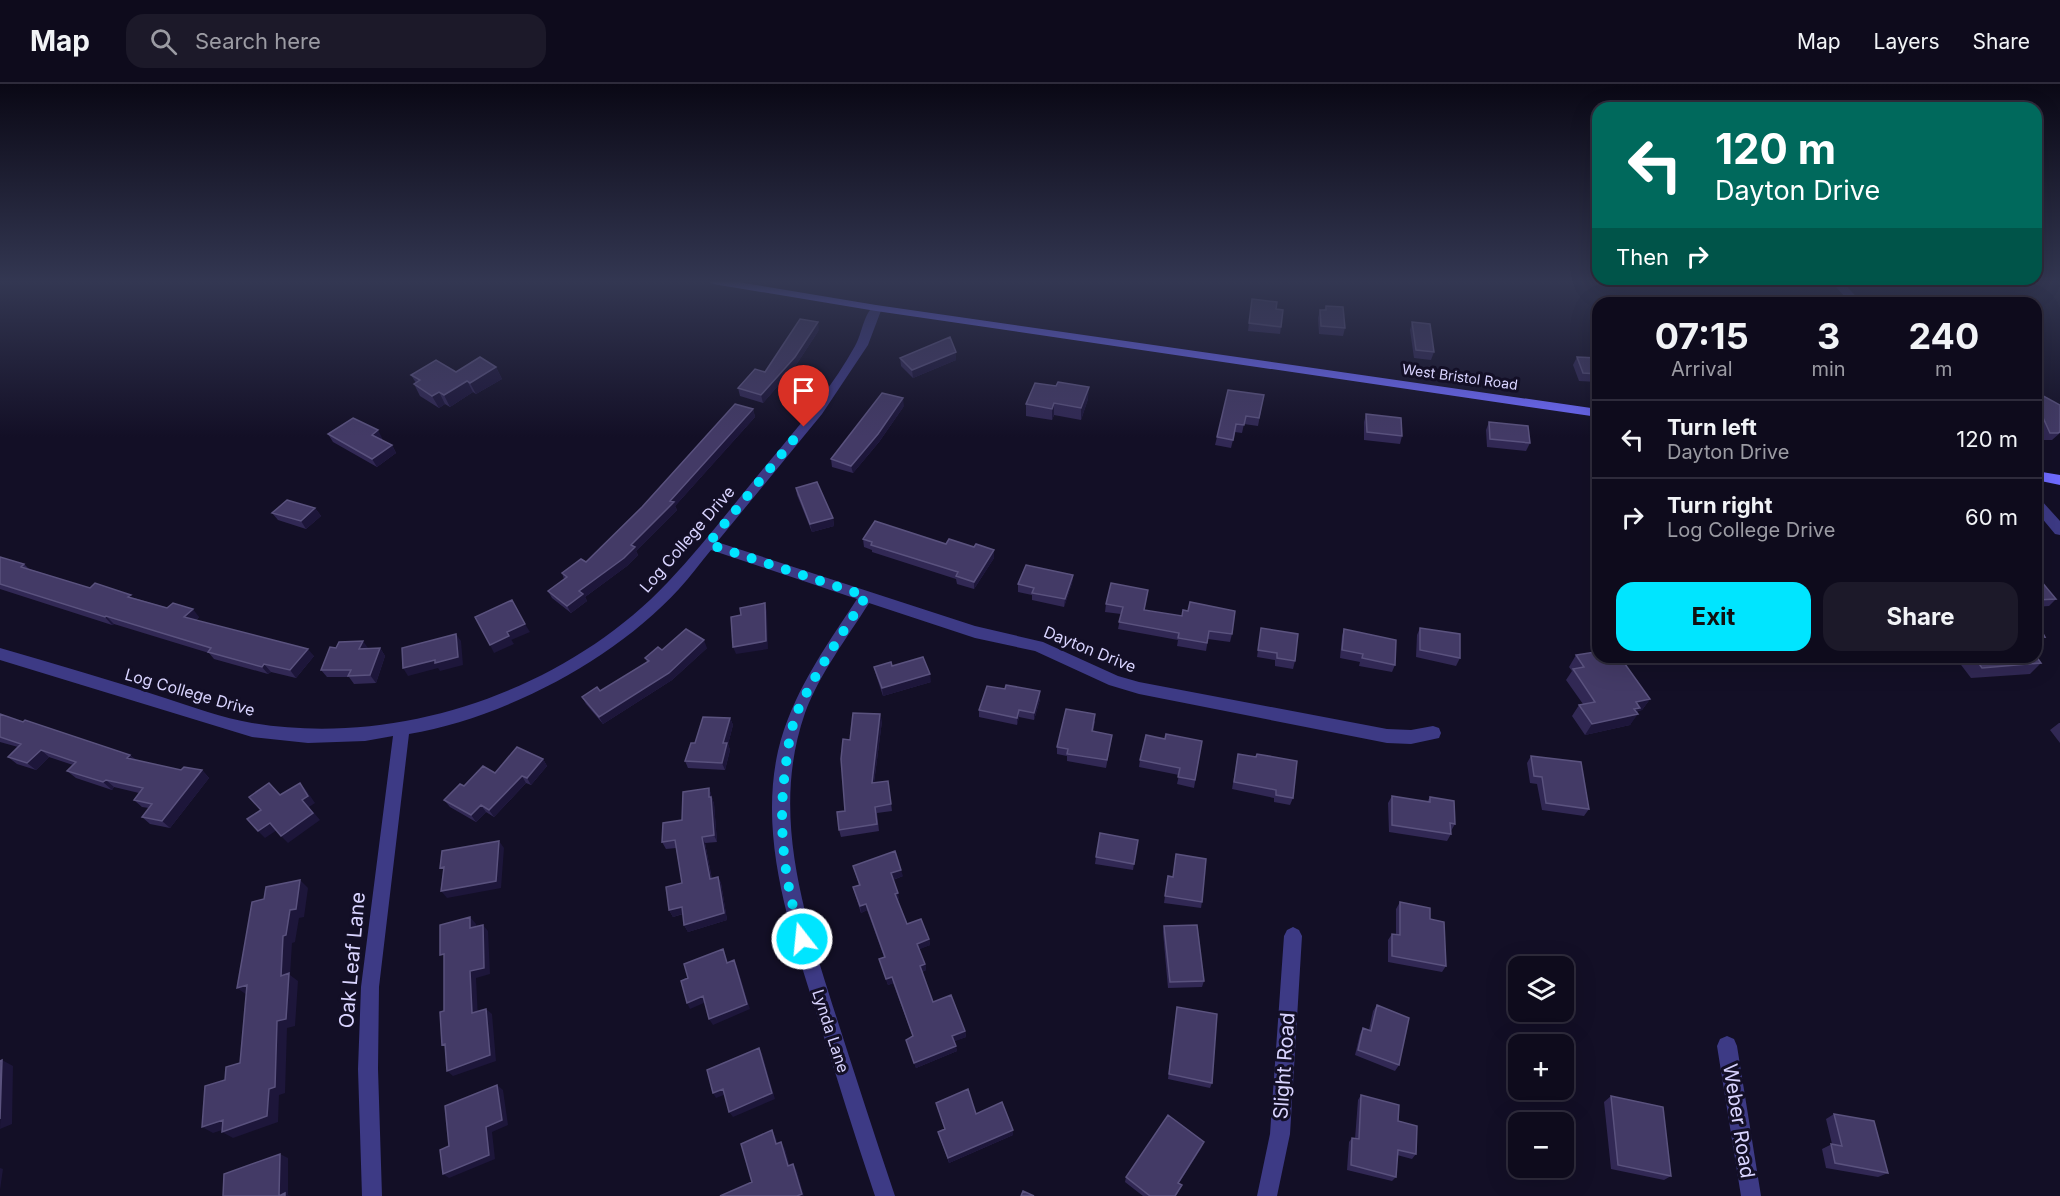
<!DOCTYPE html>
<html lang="en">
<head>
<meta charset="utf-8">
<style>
  :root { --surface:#0e0b1c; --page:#1c1929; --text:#f1f3f6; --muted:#9b9ba3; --line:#2e2b3b; --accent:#00e5ff }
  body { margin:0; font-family:Inter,sans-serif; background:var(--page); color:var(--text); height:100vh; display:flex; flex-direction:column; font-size:22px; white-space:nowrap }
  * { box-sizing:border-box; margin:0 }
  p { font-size:20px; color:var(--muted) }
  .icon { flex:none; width:33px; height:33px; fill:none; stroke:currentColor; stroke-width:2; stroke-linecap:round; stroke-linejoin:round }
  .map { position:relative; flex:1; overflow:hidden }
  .panel { position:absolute; left:1592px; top:213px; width:450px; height:366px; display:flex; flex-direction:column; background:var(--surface); border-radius:18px; box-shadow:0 6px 24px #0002,0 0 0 2px var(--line) }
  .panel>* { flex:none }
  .hud { position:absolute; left:1592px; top:18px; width:450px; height:183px; border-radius:18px; box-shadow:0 6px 24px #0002,0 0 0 2px var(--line); background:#00695c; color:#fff; overflow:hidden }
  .controls { position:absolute; left:1508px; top:872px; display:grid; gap:12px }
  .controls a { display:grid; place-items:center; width:66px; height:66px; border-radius:12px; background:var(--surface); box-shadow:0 6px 24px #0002,0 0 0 2px var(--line); font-size:30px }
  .pin { position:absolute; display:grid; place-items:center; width:51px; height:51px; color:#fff; margin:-62px -26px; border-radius:50% 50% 50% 0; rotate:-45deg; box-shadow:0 0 6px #0007 }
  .pin .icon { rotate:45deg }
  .me { position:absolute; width:66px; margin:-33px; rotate:344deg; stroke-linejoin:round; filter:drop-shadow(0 0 4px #0008) }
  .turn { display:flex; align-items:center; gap:21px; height:126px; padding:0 24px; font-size:27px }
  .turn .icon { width:78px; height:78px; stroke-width:2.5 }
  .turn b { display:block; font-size:42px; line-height:51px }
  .then { display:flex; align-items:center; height:57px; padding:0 24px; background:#0003; gap:12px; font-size:22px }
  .eta { display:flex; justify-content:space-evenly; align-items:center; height:102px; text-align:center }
  .eta b { font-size:36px; font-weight:700; line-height:42px }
  .primary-button { display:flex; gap:12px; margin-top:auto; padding:12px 24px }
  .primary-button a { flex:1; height:69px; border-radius:18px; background:var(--accent); color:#111; font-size:24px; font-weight:700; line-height:69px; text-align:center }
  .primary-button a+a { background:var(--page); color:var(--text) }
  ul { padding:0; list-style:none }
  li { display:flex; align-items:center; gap:18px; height:78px; padding:0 24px; border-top:2px solid var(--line) }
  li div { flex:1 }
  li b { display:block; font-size:22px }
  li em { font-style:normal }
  header { display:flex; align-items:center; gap:36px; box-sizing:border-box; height:84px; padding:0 30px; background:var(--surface); border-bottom:2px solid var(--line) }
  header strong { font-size:28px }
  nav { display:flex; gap:33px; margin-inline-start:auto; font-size:21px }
  .search { width:420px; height:54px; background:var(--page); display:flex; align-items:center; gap:15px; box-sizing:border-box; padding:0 21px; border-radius:18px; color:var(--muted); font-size:22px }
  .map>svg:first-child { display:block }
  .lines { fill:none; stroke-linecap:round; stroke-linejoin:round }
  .minor { fill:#3d3a85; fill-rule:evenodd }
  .secondary { fill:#6f6bff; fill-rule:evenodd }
  .wall { fill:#312854 }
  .shaded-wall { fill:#1d163a }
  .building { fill:#433a66; stroke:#5a527e; stroke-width:1.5 }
  .route { stroke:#00e5ff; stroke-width:10; stroke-dasharray:0 18 }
  .labels { text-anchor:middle; stroke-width:6; stroke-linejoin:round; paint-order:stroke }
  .far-street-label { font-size:14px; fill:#d9d4ff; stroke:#130f26 }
  .street-label { font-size:16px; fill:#d9d4ff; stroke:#130f26 }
  .near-street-label { font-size:20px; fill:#d9d4ff; stroke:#130f26 }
</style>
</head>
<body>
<header>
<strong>Map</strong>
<div class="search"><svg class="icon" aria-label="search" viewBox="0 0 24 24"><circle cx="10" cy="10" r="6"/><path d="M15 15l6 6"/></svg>Search here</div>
<nav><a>Map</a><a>Layers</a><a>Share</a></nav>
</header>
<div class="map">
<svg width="2060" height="1112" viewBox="0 0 2060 1112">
  <rect width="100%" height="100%" fill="#130f26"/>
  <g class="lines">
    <path class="minor" d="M1831,197H1842L1862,219H1850Z
      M876,221L882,224L868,261L822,330L717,458L975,542L1043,558L1118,592L1139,598L1387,645L1411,646L1433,642L1439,644L1441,649L1439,654L1411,660L1387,659L1139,610L1109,601L1035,567L975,554L869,519C847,554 820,589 805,629C769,732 806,836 837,935C856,994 875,1053 895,1112H875C855,1053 837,994 818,934C792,850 758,757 778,667C792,609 825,564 857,515L711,466C700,479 690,493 679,505C614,576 504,634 409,650L379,903L378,985L382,1112H362L358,985L361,903L393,652L365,657L308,659L252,653L0,576V564C55,580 110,596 165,614C193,623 222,634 252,639C399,664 566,606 668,498C708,456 742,409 779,366C806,333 834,300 855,262C862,251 864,226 876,221Z
      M2036,414L2041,416L2060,437V451L2055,450L2036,427Z
      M1293,843L1299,846L1302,852L1290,1050L1277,1112H1257L1270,1050L1284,852L1287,846Z
      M1727,952L1734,955L1737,962L1761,1112H1741L1717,962L1720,955Z"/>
    <path class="secondary" d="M708,197H732L876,221L1598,325V333L876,227L713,200Z
      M2036,387L2060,391V401L2036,396Z"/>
  </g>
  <path class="wall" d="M1252,215L1276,225L1281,243L1280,250L1248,247Z
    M1326,222L1345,244L1343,252L1319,250L1318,234L1320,226H1324Z
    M1412,238L1434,268L1431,276L1414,274L1410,246Z
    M819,246L796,281L763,319L740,312L738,304L765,288Z
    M1577,273L1598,274V298L1579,297L1573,281Z
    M900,274L956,276L913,294L901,282Z
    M496,283L502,295L476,310L473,308L450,323L445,320L439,324L420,312L414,300L416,299L411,291L456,288Z
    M1056,302L1088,315L1081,336L1054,331L1052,336L1026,332V320Z
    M2036,308L2060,349L2052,356H2044L2036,336Z
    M1264,311L1258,342L1244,340L1242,349L1235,348L1231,364L1215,361L1217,353Z
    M904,322L879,358L853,389L832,383L831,375Z
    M753,325L755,333L675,422L677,426L636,467L638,471L627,482L585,513L587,517L571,529L552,514L548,507L564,495L562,489L586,478Z
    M1366,330L1402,352L1400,360L1364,356V338Z
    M1489,338L1530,359L1526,367L1487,363L1486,346Z
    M328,350L382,354L381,356L392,361L396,369L377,383L333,358Z
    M796,404L833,434L834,442L812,448L797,411Z
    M315,424L321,432L306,445L278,436L272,429Z
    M863,455L946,460L994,474L974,505L957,500L956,495L872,468V466L864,463Z
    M0,473L24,480L29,485L90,504L134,514L199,533L196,536L314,572L296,594L271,588L268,590L214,575L209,569L114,540L112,541L0,505Z
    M1073,491L1072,499L1064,523L1032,516V511L1018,508V500Z
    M2036,491L2056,515L2049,522L2036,523Z
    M1148,506L1144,526L1232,550L1230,558L1208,555L1206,567L1177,562L1178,556L1118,545L1121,530L1105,528L1106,520Z
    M2036,537L2045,553L2036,561Z
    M1261,544L1295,577L1293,585L1275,582V576L1257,573Z
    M1420,544L1460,574L1456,582L1416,573L1417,551Z
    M1344,545L1395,581L1392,588L1359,582L1360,578L1340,574L1342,552Z
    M336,564H380L385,572L376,599L354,600L349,593H327L321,586Z
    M707,564L672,596L603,640L586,620L582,613L600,607L647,578L645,574L662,566Z
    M1576,571L1598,573L1650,615L1642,626L1638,627L1630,641L1585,651L1572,632L1579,621L1583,620L1566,596L1572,587L1569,583Z
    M1955,573H2036L2041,579L2030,590L1971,594Z
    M874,583L931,598L883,612L876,591Z
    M1005,605L1040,615L1034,636L1019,633L1017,641L979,633V626Z
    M0,630L23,638L130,671L136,676L181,686H202L209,694L170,744L150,740L142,733L149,724L142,723L134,716L139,709L114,703L112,706L76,694L67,687L73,681L49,673L36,686L17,680L8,673L18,663L0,658Z
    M730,634L733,641L728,660L730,666L725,686L688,684L685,677L695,659Z
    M882,637L874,699L888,697L892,727L877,729L879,747L841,753L839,746L845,727L850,656Z
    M1095,637L1093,648L1111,658L1106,684L1067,677V672L1057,670V663Z
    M2059,639H2060V659L2050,646Z
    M1165,655L1202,657L1194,704L1177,700L1179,691L1139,683L1140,676Z
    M1238,670L1293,714L1290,721L1274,718V714L1232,705Z
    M1531,672L1589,725L1584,732L1542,726L1537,700L1530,699L1527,679Z
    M543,675L547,682L531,701L526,699L494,733L486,728L476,738L450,723L444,716L464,702L495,689Z
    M709,704L714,720L717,758L705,759L712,795L718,793L721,799L727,836L688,848L684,841L683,830L673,833L669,826L682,799L676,764L666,765L662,758Z
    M1392,712L1427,718L1430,713L1455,740L1451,747L1450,746L1451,750L1447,757L1389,748L1388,719Z
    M1138,756L1133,786L1095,780L1096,773Z
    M1176,770L1202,818L1201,824L1164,819L1168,792H1173Z
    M853,782L903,792L893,796L899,815L897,816L907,840L929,855L930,861L919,865L925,880L926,886L922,888L933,918L965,947L966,953L954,957L957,967L916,984L906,956L913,953L893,899L888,901L879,875L884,873L867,826L861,829L855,810L853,803L859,801Z
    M1400,818L1430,835L1446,882L1442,888L1388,878V856L1392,850L1396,851V825Z
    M1164,842L1204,897L1202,903L1168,904L1163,848Z
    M1377,921L1399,981L1395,987L1355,971L1360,950L1363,944L1369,946L1373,927Z
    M1177,923L1212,999L1210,1004L1168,995L1176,929Z
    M1361,1011L1398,1037L1416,1070L1412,1075L1397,1071L1396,1093L1392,1097L1347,1086L1349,1058L1352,1054L1355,1055L1358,1016Z
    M1611,1012L1671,1092L1664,1096L1611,1085L1604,1018Z
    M936,1019L976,1030L1013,1051L949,1079L938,1048L945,1045Z
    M1834,1030L1888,1089L1878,1093L1826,1084L1822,1065L1832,1060L1826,1035Z
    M1202,1063L1179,1099L1182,1101L1176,1112H1143L1125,1098L1126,1093Z"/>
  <path class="shaded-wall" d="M818,238L819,246L796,281L763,319L761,311Z
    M956,268V276L913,294L912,286Z
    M496,283L502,295L476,310L470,299Z
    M467,297L473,308L450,323L444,311Z
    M1089,303L1088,315L1081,336V324Z
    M439,308L445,320L439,324L432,312Z
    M903,314L904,322L879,358L853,389L851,382Z
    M1054,319V331L1052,336V325Z
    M753,325L755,333L675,422L677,426L636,467L638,471L627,482L585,513L587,517L571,529L567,522L579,507L631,461L670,417Z
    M378,346L382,354L376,359L372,351Z
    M392,361L396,369L377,383L372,375Z
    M315,424L321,432L306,445L301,437Z
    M833,434L834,442L812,448L810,440Z
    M994,466V474L974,505V498Z
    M1073,491L1072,499L1064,523L1065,515Z
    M765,519L767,527L768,565L736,570L733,563Z
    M193,525L199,533L191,541L184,533Z
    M106,532L114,540L112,541L105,533Z
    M525,540L530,548L511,556L507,548Z
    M456,550L461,557L463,581L440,587L438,584L408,592L403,584Z
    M509,552L514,560L494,569L490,561Z
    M704,556L707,564L672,596L603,640L599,633Z
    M363,557L368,564L365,573L359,565Z
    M380,564L385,572L376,599L370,591Z
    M308,565L314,572L296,594L290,586Z
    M264,580L271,588L268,590L262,583Z
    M930,590L931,598L883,612L882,604Z
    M1040,607V615L1034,636V629Z
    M1650,615L1642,626L1638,627L1636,630H1638L1630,641L1585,651L1592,640L1636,618Z
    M1019,626V633L1017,641V634Z
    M880,630L882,637L873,706L872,699Z
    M730,634L733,641L728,660L730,666L725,686L722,679L723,659Z
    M41,666L49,673L36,686L27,679Z
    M130,671L138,678L127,674Z
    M543,675L547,682L531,701L527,694Z
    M202,686L209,694L170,744L162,737Z
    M522,692L526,699L494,733L489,726Z
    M106,696L114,703L112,706L103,698Z
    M300,699L306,706L315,719L309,723L320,736L288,759L281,752L302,716Z
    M709,704L714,720L717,758L714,751L709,713Z
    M481,721L486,728L476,738L471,731Z
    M270,739L277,746L265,754L258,747Z
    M702,753L705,759L713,802L710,795Z
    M499,757L504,764L501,804L447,814L441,807Z
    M901,786L903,792L892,796L891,789Z
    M718,793L721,799L727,836L688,848L684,841Z
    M300,796L308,804L304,833L299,834L295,858L292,859L290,891L298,897L295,942L287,944L285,1009L279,1011L278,1038L233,1054L222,1048L269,1005L277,937L283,852Z
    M898,809L899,815L896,816L895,810Z
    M866,820L867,826L861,829L860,822Z
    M682,823L685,829L673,833L669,826Z
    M470,833L476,840V851L470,844Z
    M483,841L488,847L490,890L476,894L478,935L472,929L470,887Z
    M929,855L930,861L918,866L917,860Z
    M734,876L737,882L750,925L713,941L709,935Z
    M925,880L926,886L921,888L920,882Z
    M892,893L893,899L888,901L886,895Z
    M247,901V911L237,904Z
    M703,912L706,918L690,925L687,919Z
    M486,925L492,930L496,977L453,992L447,987Z
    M965,947L966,953L953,958L952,952Z
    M956,962L957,967L916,984L914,979Z
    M759,964L762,969L775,1015L733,1033L729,1028Z
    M2,976L13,982L12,1040L0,1045Z
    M497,1001L503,1006L508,1041L492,1048L495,1075L449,1094L443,1090L486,1043Z
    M723,1005L726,1010L716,1014L713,1009Z
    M223,1036L234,1042L213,1049L202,1043Z
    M772,1046L776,1054L780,1067L776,1060Z
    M1013,1046V1051L949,1079L948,1074Z
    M781,1058L785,1065L792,1089L788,1082Z
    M1204,1058L1202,1063L1176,1103L1178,1099Z
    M280,1070L288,1074V1111L291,1112H279Z
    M793,1080L797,1087L804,1112H797Z
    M0,1084L3,1085L0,1106Z"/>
  <path class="building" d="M1252,215L1277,218L1276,225L1283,226L1281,243L1249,239Z
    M1326,222L1343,223L1345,244L1321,242L1320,226H1326Z
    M800,235L818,238L795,273L761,311L738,304L755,285L765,288Z
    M1412,238L1430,240L1434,268L1416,266Z
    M950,253L956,268L912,286L900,274Z
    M480,273L496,283L470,299L467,297L444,311L439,308L432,312L414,300L420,296L411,291L436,276L456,288Z
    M1577,273L1598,274V290L1583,289Z
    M1058,298L1089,303L1081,324L1054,319L1052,325L1026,320L1035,299L1056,302Z
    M1228,306L1264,311L1259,334L1246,332L1244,341L1236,340L1233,356L1217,353Z
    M2036,308L2060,321V348L2058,349H2050L2036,318Z
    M882,309L903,314L878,350L851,382L831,375Z
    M735,320L753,325L670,417L674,418L631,461L635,463L624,474L579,507L583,510L567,522L548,507L567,493L562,489L581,475L586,478L642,423Z
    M1366,330L1401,334L1402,352L1367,348Z
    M353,334L378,346L372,351L392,361L372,375L328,350Z
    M1489,338L1528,342L1530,359L1490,355Z
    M817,398L833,434L810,440L796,404Z
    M287,416L315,424L301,437L272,429Z
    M875,437L946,460L949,455L974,463L976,460L994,466L974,498L956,492L958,488L871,461L872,458L863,455Z
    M0,473L24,480L21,483L90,504L95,499L131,511L128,513L167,524L173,519L193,525L184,533L308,565L290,586L264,580L262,583L208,568L211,564L106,532L105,533L0,500Z
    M1026,481L1073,491L1065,515L1032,509L1034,504L1018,500Z
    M2036,491L2056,515L2036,516Z
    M1111,499L1148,506L1144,526L1182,532L1183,526L1188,527L1190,518L1235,527L1232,550L1209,547L1207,559L1178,554L1179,549L1119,538L1123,523L1106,520Z
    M512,516L525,540L507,548L509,552L490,561L475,533Z
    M765,519L766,557L733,563L731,533L741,531L740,524Z
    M2036,537L2045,553L2036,552Z
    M1261,544L1298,550L1295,577L1277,574V569L1258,566Z
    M1420,544L1460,550V574L1420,566Z
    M686,545L704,556L669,589L599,633L582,613L597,603L600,607L649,577L645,574L658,563L662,566Z
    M1344,545L1396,556L1395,581L1362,574L1363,570L1342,566Z
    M456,550L458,573L435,579V576L403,584L402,564Z
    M363,557L359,565L380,564L370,591L348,592L351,586H321L330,563L336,564L339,558Z
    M1595,568L1598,571V573H1620L1650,615L1636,618L1640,624L1634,625L1638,630L1592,640L1579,621L1595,618L1573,585L1584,583L1576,571Z
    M2036,572L2041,579L1982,584L1974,573H2036Z
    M923,573L930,590L882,604L874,583L891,578L892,582Z
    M1006,601L1040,607L1034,629L1019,626L1017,634L979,626L987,602L1005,605Z
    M1066,625L1095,630L1092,647L1112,651L1107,676L1067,670L1068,665L1057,663Z
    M853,629L880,630L872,699L888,697L891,720L875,723L877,740L839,746L837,728L845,727L841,675L843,655L850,656Z
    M0,630L23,638L25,636L130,671L127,674L181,686L184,683L202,686L162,737L142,733L152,720L134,716L143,704L106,696L103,698L67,687L76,678L41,666L27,679L8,673L21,660L0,653Z
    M703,633L730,634L723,659H727L722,679L685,677L691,659H695Z
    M1166,650L1202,657L1195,696L1178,693L1180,684L1140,676L1146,651L1165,655Z
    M517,663L543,675L527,694L522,692L489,726L481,721L471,731L444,716L460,700L464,702L483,682L495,689Z
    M1238,670L1256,673L1257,670L1297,677L1293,714L1276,711V706L1234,698Z
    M1531,672L1581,678L1589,725L1546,719L1542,693L1534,692Z
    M269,699L280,711L300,699L308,712L302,716L313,729L281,752L270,739L258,747L247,735L261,726L249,713Z
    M709,704V713H711L714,751L702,753L710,795L718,793L724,829L684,841L682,823L669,826L666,803L682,799L675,756L662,758L663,739L682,736L683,708Z
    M1392,712L1430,718V713L1454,717L1455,740L1450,739L1451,750L1392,741Z
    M1100,749L1138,756L1134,780L1096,773Z
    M499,757L496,797L441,807L444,783L440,784L442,767Z
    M895,767L901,786L891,789L898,809L895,810L907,840L921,835L929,855L917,860L925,880L920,882L933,918L951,911L965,947L952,952L956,962L914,979L906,956L913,952L892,893L886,895L879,875L885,873L866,820L860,822L853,803L860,801L853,782Z
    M1176,770L1206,775L1202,818L1165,812L1168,792L1173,793Z
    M300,796L296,825L290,826L286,851L283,852L281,892L289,889L286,935L277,937L275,1003L269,1005L267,1032L222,1048L223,1036L202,1043L205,1002L225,996L226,983L240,979L247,901L237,904L252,818L264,815L266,803Z
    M1400,818L1430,824V835L1444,838L1446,882L1392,872V850L1400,851Z
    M470,833V844L483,841L484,884L470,887L472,929L486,925L490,971L447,987L445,960L442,961L440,928L444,927V870L440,871V841Z
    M1197,841L1204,897L1170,898L1164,842Z
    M723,865L727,879L734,876L747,920L709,935L703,912L687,919L681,897L688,894L684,880Z
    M1377,921L1409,934L1399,981L1358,966L1363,944L1371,947Z
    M1177,923L1217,930L1212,999L1169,990Z
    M759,964L772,1009L729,1028L723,1005L713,1009L707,986Z
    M2,976L0,1035V977Z
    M497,1001L502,1036L486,1043L489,1071L443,1090L440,1066L449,1062L445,1022Z
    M968,1005L976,1030L1002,1018L1013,1046L948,1074L938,1048L945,1045L936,1019Z
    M1361,1011L1399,1021L1398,1037L1417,1042L1416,1070L1398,1066L1396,1093L1351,1081L1352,1054L1359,1055Z
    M1611,1012L1663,1023L1671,1092L1618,1081Z
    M1834,1030L1874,1037L1888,1089L1835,1079L1831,1060L1842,1062Z
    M1168,1031L1204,1058L1178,1099L1182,1101L1175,1112H1150L1126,1093Z
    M772,1046L776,1060L781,1058L788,1082L793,1080L802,1110L797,1112H720L752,1098L741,1060Z
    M280,1070L279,1112L285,1109V1112H223L224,1090Z
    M1023,1107L1034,1112H1021Z"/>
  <linearGradient id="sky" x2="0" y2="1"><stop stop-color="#0a0815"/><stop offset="0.56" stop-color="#333752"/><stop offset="1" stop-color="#333752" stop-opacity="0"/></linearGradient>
  <rect width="2060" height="353" fill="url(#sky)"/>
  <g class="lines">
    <path class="route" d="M802,855C784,798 777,740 786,680C788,662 791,643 798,626C817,586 842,550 866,512L708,460L804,343"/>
  </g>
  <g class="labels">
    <g class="far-street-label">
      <text transform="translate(1460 293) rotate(8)" y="5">West Bristol Road</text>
    </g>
    <g class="street-label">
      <text transform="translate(687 455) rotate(-49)" y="6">Log College Drive</text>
      <text transform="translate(1090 565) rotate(22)" y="6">Dayton Drive</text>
      <text transform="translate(190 608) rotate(16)" y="6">Log College Drive</text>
      <text transform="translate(831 947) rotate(72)" y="6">Lynda Lane</text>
    </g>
    <g class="near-street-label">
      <text transform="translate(352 876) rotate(-85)" y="7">Oak Leaf Lane</text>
      <text transform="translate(1284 982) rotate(-86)" y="7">Slight Road</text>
      <text transform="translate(1739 1037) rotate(81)" y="7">Weber Road</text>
    </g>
  </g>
</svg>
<div class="controls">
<a><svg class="icon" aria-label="layers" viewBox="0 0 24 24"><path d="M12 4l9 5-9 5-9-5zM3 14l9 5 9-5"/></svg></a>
<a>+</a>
<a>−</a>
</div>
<div class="pin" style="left:804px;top:343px;background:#d93025"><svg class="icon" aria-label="arrive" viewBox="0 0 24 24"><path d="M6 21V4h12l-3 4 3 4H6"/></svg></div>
<svg class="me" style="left:802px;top:855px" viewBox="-20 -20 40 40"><circle r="17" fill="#00e5ff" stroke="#fff" stroke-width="3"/><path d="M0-11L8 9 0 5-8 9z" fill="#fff"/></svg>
<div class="hud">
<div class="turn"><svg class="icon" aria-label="left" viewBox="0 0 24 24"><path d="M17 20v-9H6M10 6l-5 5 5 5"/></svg><div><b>120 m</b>Dayton Drive</div></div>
<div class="then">Then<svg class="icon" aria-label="right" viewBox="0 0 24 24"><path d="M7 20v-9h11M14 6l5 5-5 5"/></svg></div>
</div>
<section class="panel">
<div class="eta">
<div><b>07:15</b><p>Arrival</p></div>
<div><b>3</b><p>min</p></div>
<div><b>240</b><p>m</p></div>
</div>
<ul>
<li><svg class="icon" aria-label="left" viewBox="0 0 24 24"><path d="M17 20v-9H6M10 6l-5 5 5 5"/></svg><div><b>Turn left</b><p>Dayton Drive</p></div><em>120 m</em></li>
<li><svg class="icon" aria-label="right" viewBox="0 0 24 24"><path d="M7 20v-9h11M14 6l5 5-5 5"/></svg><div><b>Turn right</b><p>Log College Drive</p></div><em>60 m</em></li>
</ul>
<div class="primary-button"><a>Exit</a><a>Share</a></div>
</section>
</div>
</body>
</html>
